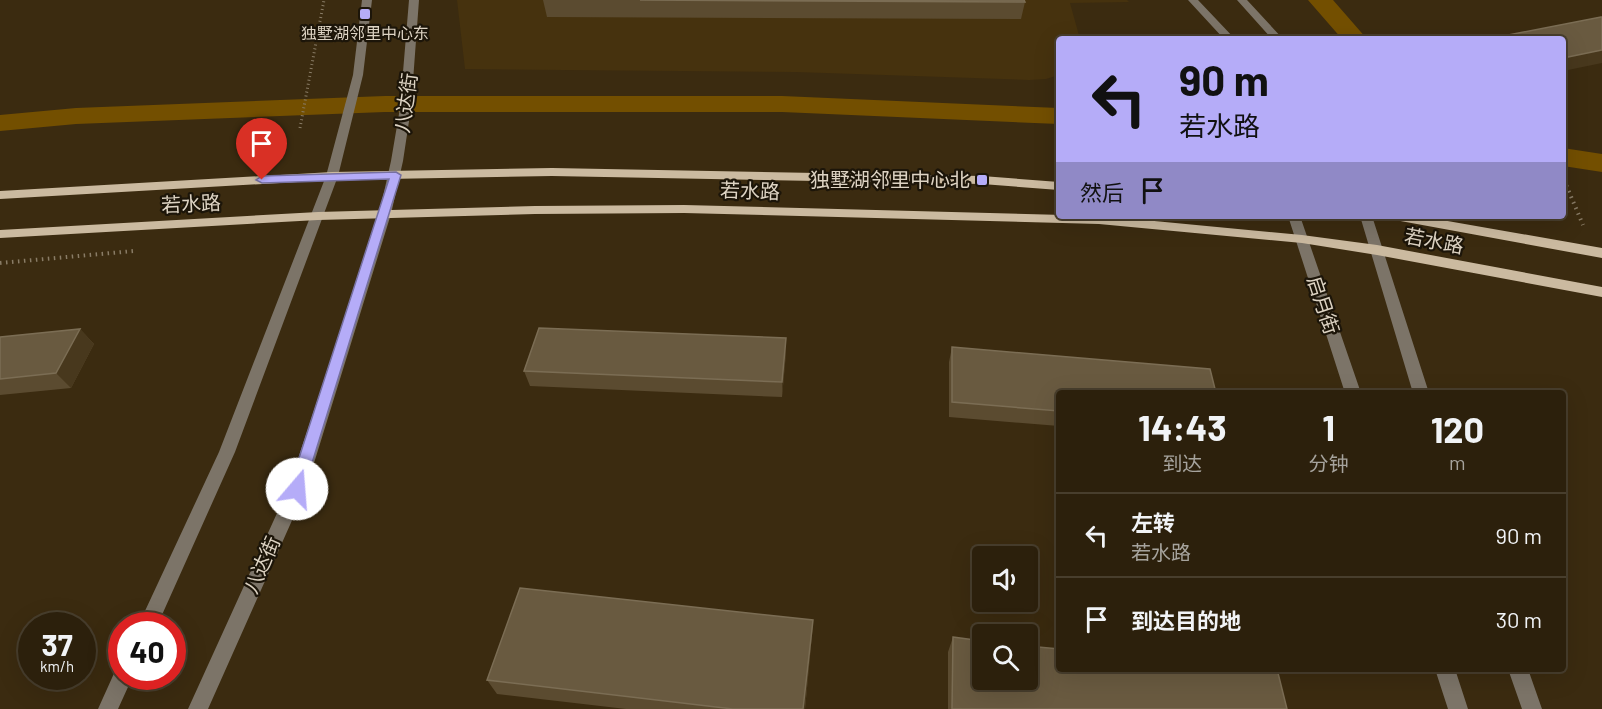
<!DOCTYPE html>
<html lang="zh">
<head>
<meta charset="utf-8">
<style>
  :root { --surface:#2c200c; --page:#342815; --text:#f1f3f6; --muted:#a6a39d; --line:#483e2d }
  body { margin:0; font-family:Barlow,"Noto Sans SC",sans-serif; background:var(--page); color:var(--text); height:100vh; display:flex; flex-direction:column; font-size:22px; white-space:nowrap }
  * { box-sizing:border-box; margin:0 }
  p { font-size:20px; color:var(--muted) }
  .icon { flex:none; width:33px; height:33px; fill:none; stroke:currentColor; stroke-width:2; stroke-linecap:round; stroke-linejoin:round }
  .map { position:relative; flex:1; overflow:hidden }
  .sheet { position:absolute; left:1056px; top:390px; width:510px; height:282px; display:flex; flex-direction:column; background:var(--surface); border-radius:6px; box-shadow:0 6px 24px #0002,0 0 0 2px var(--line) }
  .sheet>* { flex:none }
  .banner { position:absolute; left:1056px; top:36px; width:510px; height:183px; border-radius:6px; box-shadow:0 6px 24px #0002,0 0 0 2px var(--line); background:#b5acf8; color:#111; overflow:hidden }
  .fabs { position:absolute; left:972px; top:546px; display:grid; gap:12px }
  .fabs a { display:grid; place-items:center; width:66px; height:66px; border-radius:6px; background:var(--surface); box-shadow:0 6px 24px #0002,0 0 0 2px var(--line); font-size:30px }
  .speed { position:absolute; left:18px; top:612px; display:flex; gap:12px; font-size:30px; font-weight:700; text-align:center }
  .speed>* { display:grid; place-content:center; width:78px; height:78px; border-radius:50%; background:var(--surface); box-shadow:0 6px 24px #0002,0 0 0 2px var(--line); line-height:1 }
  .speed small { font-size:15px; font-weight:400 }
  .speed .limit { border:9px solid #d22; background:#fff; color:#111 }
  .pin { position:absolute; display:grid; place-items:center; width:51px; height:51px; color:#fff; margin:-62px -26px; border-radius:50% 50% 50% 0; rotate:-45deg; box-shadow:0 0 6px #0007 }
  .pin .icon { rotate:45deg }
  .me { position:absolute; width:66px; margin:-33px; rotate:18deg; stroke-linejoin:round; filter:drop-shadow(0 0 4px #0008) }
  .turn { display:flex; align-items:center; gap:21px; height:126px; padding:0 24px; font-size:27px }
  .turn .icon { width:78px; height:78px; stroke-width:2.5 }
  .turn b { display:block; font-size:42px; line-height:51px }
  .then { display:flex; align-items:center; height:57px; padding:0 24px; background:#0003; gap:12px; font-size:22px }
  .eta { display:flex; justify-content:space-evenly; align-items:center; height:102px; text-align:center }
  .eta b { font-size:36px; font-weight:700; line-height:42px }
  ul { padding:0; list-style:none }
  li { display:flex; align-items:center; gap:18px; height:84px; padding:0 24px; border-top:2px solid var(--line) }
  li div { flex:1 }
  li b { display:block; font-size:22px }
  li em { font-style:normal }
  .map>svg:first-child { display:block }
  .built { fill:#46320e }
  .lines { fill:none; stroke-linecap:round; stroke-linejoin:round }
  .canal { fill:#734f00; fill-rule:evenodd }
  .path-far1 { stroke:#897c66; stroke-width:3; stroke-dasharray:1 3; stroke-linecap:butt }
  .path { stroke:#897c66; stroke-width:4; stroke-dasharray:1.5 4.5; stroke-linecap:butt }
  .minor { fill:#7c7468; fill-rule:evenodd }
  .major { fill:#cbbaa0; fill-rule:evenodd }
  .wall { fill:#5b4b30 }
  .shaded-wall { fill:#48381d }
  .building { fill:#695a40; stroke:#7b6d54; stroke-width:1.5 }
  .route { fill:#b5acf8; stroke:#7670a1; stroke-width:1.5 }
  .poi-dot { fill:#b5acf8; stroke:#1c1509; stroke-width:2 }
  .labels { text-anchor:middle; stroke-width:4.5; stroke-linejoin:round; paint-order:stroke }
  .far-poi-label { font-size:16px; fill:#ddd3c3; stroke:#1c1509 }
  .street-label { font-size:20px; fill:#ddd3c3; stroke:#1c1509 }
  .poi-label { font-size:20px; fill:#ddd3c3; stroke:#1c1509; text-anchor:end }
</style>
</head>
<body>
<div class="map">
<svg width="1602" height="709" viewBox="0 0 1602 709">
  <rect width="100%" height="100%" fill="#3b2b10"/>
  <path class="built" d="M457,0H1127L1129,2L1070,3L1080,39H1059V75L1046,79L1029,80L796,72L465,69Z"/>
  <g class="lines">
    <path class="canal" d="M1308,0H1333L1367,39H1342Z
      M385,96H782L1059,108V124L782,112H385L76,124L0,131V115L76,108Z
      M1563,148L1602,154V172L1563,166Z"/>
    <path class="path-far1" d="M300,128L324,0
      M1563,177L1565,181"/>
    <path class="path" d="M1564,180L1583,225
      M0,263L134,251"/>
    <path class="minor" d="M362,0H372L363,75L338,176L235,452L157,626H138L219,452L326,176L353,75Z
      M409,0H419L411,108L403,161L391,214L306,489L208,709H188L288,489L379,214L391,161L400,108Z
      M1188,0H1198L1235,39H1224Z
      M1237,0H1247L1283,39H1272Z
      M1288,216H1300L1361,393H1345Z
      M1360,216H1372L1429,393H1413Z
      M122,667V676H133L118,709H98L116,669Z
      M1435,669H1455L1468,709H1448Z
      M1508,669H1528L1542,709H1522Z"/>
    <path class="major" d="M552,168L982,176L1059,182V190L982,184L552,176L332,180L0,199V191L332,172Z
      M684,205L1102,216L1302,235L1377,245L1602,287V297L1377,255L1302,243L1099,224L684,213L535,214L318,220L0,238V230L318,212L535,206Z
      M1389,216H1419L1602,248V258L1395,220Z"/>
  </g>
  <path class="wall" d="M543,0H1024L1025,2L1021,19L547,17Z
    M80,329L94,344L71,388L0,395V337Z
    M786,338V353L782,397L530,386L524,371Z
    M952,347L1059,393V426L949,417V362Z
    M813,620L812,635L805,709H626L497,694L487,680Z
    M953,637L1287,709H948V652Z"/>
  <path class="shaded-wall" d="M1602,50V63L1563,71V58Z
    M80,329L94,344L71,388L56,373Z
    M786,338V353L782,397V382Z
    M813,620L812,635L805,709H803Z"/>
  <path class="building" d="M640,0H1024L1025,2Z
    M1601,17H1602V50L1563,58V39H1488Z
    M539,328L786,338L782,382L524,371Z
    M80,329L56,373L0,379V337Z
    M952,347L1210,369L1216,393H1059V411L952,402Z
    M520,588L813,620L803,709H733L487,680Z
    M953,637L982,641V680H1028V646L1059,649V669H1242L1278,673L1287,709H952Z"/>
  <path class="route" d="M396,172L401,175L304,489L302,494L297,496L291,494L289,489L389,179L262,183L256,180L262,176Z"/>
  <g class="poi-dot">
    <rect x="359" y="8" width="12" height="12" rx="3"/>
    <rect x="976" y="174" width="12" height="12" rx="3"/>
  </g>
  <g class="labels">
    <g class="far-poi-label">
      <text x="365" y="39">独墅湖邻里中心东</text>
    </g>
    <g class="street-label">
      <text transform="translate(406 103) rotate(-82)" y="7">八达街</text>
      <text transform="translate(750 191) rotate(2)" y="7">若水路</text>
      <text transform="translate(191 204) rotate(-3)" y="7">若水路</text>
      <text transform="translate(1434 241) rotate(11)" y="7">若水路</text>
      <text transform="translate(1323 305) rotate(72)" y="7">启月街</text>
      <text transform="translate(262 565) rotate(-66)" y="7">八达街</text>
    </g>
    <g class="poi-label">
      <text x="970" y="187">独墅湖邻里中心北</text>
    </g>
  </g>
</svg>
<div class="fabs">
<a><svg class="icon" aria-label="sound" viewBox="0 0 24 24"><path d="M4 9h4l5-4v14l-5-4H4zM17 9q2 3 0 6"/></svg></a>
<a><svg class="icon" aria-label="search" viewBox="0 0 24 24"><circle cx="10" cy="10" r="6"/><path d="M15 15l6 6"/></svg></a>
</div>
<div class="speed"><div>37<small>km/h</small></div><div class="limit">40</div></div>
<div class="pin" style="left:262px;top:180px;background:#d93025"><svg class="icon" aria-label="arrive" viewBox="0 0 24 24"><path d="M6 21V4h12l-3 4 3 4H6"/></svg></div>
<svg class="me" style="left:297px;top:489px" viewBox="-20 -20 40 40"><circle r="19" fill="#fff"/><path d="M0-13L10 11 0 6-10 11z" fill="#b5acf8"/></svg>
<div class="banner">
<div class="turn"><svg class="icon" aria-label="left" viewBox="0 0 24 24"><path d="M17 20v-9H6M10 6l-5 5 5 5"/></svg><div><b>90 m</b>若水路</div></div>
<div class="then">然后<svg class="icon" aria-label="arrive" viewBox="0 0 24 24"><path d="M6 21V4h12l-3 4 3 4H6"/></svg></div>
</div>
<section class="sheet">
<div class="eta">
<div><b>14:43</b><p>到达</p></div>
<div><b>1</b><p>分钟</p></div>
<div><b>120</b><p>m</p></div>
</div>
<ul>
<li><svg class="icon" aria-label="left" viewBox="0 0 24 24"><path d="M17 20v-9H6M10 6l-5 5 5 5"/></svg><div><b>左转</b><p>若水路</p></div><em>90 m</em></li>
<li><svg class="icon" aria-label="arrive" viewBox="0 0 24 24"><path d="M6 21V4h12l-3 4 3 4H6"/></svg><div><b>到达目的地</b></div><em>30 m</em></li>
</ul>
</section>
</div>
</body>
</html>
